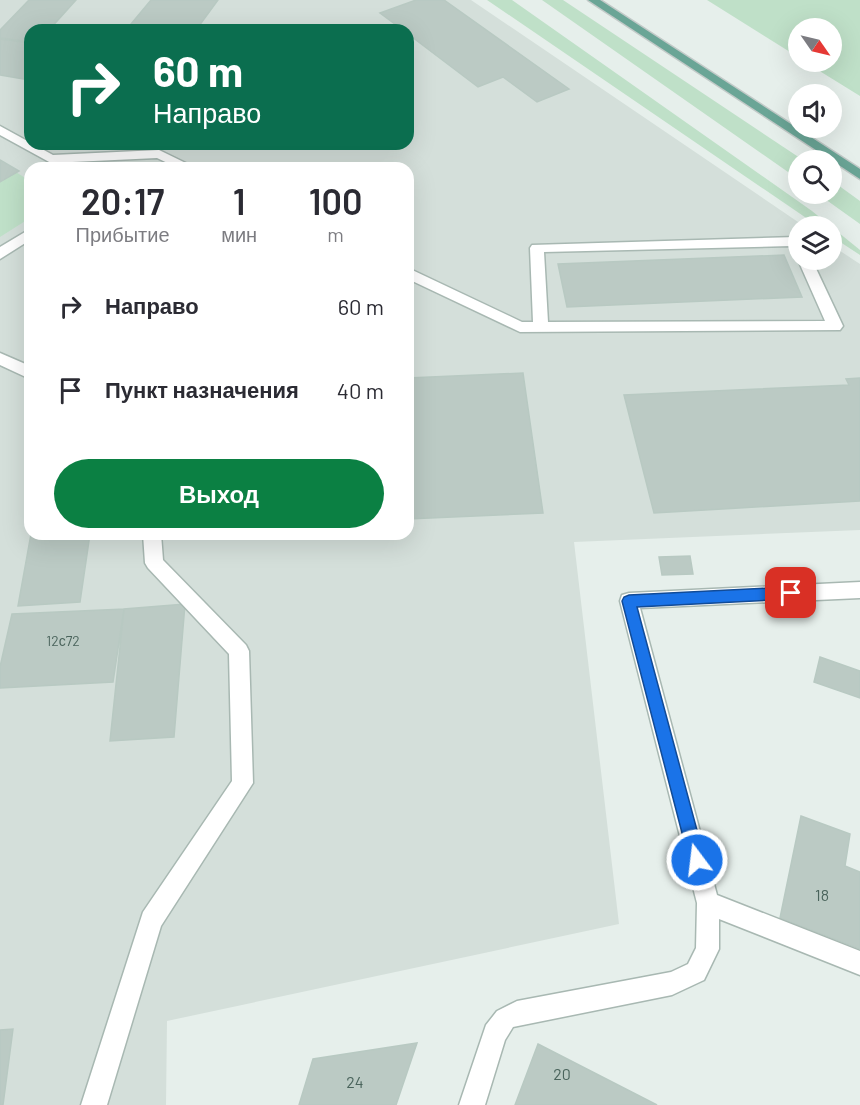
<!DOCTYPE html>
<html lang="ru">
<head>
<meta charset="utf-8">
<style>
  :root { --surface:#fff; --page:#f2f2f3; --text:#2b2b33; --muted:#7c7c81; --accent:#0b8043 }
  body { margin:0; font-family:Barlow,sans-serif; background:var(--page); color:var(--text); height:100vh; display:flex; flex-direction:column; font-size:22px; white-space:nowrap }
  * { box-sizing:border-box; margin:0 }
  p { font-size:20px; color:var(--muted) }
  .icon { flex:none; width:33px; height:33px; fill:none; stroke:currentColor; stroke-width:2; stroke-linecap:round; stroke-linejoin:round }
  .map { position:relative; flex:1; overflow:hidden }
  .side { position:absolute; left:24px; top:162px; width:390px; height:378px; display:flex; flex-direction:column; background:var(--surface); border-radius:18px; box-shadow:0 6px 24px #0002 }
  .side>* { flex:none }
  .guide { position:absolute; left:24px; top:24px; width:390px; height:126px; border-radius:18px; box-shadow:0 6px 24px #0002; background:#0b6e4f; color:#fff; overflow:hidden }
  .needle { width:39px; rotate:124deg }
  .buttons { position:absolute; left:788px; top:18px; display:grid; gap:12px }
  .buttons a { display:grid; place-items:center; width:54px; height:54px; border-radius:50%; background:var(--surface); box-shadow:0 6px 24px #0002; font-size:30px }
  .pin { position:absolute; display:grid; place-items:center; width:51px; height:51px; color:#fff; margin:-26px; border-radius:12px; box-shadow:0 3px 9px #0006 }
  .me { position:absolute; width:66px; margin:-33px; rotate:345deg; stroke-linejoin:round; filter:drop-shadow(0 0 4px #0008) }
  .turn { display:flex; align-items:center; gap:21px; height:126px; padding:0 30px; font-size:27px }
  .turn .icon { width:78px; height:78px; stroke-width:2.5 }
  .turn b { display:block; font-size:42px; line-height:51px }
  .eta { display:flex; justify-content:space-evenly; align-items:center; height:102px; text-align:center }
  .eta b { font-size:36px; font-weight:600; line-height:42px }
  .cta { display:flex; gap:12px; margin-top:auto; padding:12px 30px }
  .cta a { flex:1; height:69px; border-radius:36px; background:var(--accent); color:#fff; font-size:24px; font-weight:600; line-height:69px; text-align:center }
  ul { padding:0; list-style:none }
  li { display:flex; align-items:center; gap:18px; height:84px; padding:0 30px }
  li div { flex:1 }
  li b { display:block; font-size:22px }
  li em { font-style:normal }
  .map>svg:first-child { display:block }
  .built { fill:#d4dfda; fill-rule:evenodd }
  .green { fill:#bfe0c8 }
  .building { fill:#bbcac4; stroke:#b8c9c2; stroke-width:1.5 }
  .lines { fill:none; stroke-linecap:round; stroke-linejoin:round }
  .minor-casing { stroke:#a8b8b2; stroke-width:3 }
  .major-casing { stroke:#c2cac8; stroke-width:3 }
  .minor { fill:#fff; fill-rule:evenodd }
  .major { fill:#6aa596; fill-rule:evenodd }
  .route { fill:#1a73e8; stroke:#114b97; stroke-width:1.5 }
  .labels { text-anchor:middle; stroke-width:4.5; stroke-linejoin:round; paint-order:stroke }
  .number-label { font-size:14px; fill:#4a645c }
  .near-number-label { font-size:16px; fill:#4a645c }
</style>
</head>
<body>
<div class="map">
<svg width="860" height="1105" viewBox="0 0 860 1105">
  <rect width="100%" height="100%" fill="#e6efeb"/>
  <path class="built" d="M0,0H471L804,226H798V260H831V245L860,264V530L574,542L619,924L167,1021L166,1105H0ZM30,30H408V144H30ZM30,168H408V534H30Z"/>
  <path class="green" d="M487,0H512L812,211L860,250V255L831,236V226H818Z
    M542,0H563L803,160H798V179Z
    M707,0H860V96L805,62H831V28H798V57Z
    M0,162L30,181V218L0,237Z
    M831,180L860,201V224L818,194H831Z"/>
  <path class="building" d="M29,0H76L49,30H30V42L0,38V30Z
    M151,0H218L196,30H126Z
    M416,0H444L569,89L537,102L503,77L478,87L408,34V30H403L380,13Z
    M258,25L297,30H254Z
    M0,39L30,43V80L0,75Z
    M0,160L19,171L0,182Z
    M784,255L802,297L567,307L558,264Z
    M523,373L543,513L408,519V378Z
    M860,378V501L654,513L624,395L849,385L846,379Z
    M31,534H90L80,602L18,606Z
    M690,556L693,574L662,575L659,557Z
    M185,604L174,737L110,741L124,609Z
    M124,609L113,682L0,688V667L12,614Z
    M820,657L860,671V698L814,682Z
    M801,816L850,834L845,866L860,872V949L780,918Z
    M13,1029L3,1105H0V1030Z
    M417,1043L396,1105H299L313,1059Z
    M538,1044L657,1105H515Z"/>
  <g class="lines">
    <defs>
      <path id="minor" d="M0,126L53,155L159,150L196,168H178L157,158L51,163L0,135Z
        M30,229V240L0,259V247Z
        M796,237H798V250L791,246L544,252L548,322L825,321L798,260H812L843,326L840,330L520,332L408,279V268L522,322H533L530,248L532,245Z
        M0,353L30,366V379L0,365Z
        M143,534H161L163,560L246,645L249,651L253,783L161,926L107,1105H81L143,912L232,781L229,654L148,568L145,563Z
        M860,582V598L640,608L717,895L860,951V975L719,919V949L704,980L672,995L513,1027L505,1040L485,1105H459L486,1025L497,1011L517,1001L671,972L688,964L696,948L697,903L620,601L622,595L629,593Z"/>
      <path id="major" d="M588,0H600L860,169V179Z"/>
    </defs>
    <use href="#minor" class="minor-casing"/>
    <use href="#major" class="major-casing"/>
    <use href="#minor" class="minor"/>
    <use href="#major" class="major"/>
  </g>
  <path class="route" d="M791,587L796,589L798,593L796,597L791,599L637,607L705,860L703,866L697,868L691,866L689,860L622,601L624,597L629,595Z"/>
  <g class="labels">
    <g class="number-label">
      <text x="63" y="646">12с72</text>
    </g>
    <g class="near-number-label">
      <text x="822" y="901">18</text>
      <text x="562" y="1080">20</text>
      <text x="355" y="1088">24</text>
    </g>
  </g>
</svg>
<div class="buttons">
<a><svg class="needle" viewBox="-14 -14 28 28"><path d="M0-13l5 13h-10z" fill="#e53935"/><path d="M0 13l5-13h-10z" fill="#7c7c81"/></svg></a>
<a><svg class="icon" aria-label="sound" viewBox="0 0 24 24"><path d="M4 9h4l5-4v14l-5-4H4zM17 9q2 3 0 6"/></svg></a>
<a><svg class="icon" aria-label="search" viewBox="0 0 24 24"><circle cx="10" cy="10" r="6"/><path d="M15 15l6 6"/></svg></a>
<a><svg class="icon" aria-label="layers" viewBox="0 0 24 24"><path d="M12 4l9 5-9 5-9-5zM3 14l9 5 9-5"/></svg></a>
</div>
<div class="pin" style="left:791px;top:593px;background:#d93025"><svg class="icon" aria-label="arrive" viewBox="0 0 24 24"><path d="M6 21V4h12l-3 4 3 4H6"/></svg></div>
<svg class="me" style="left:697px;top:860px" viewBox="-20 -20 40 40"><circle r="17" fill="#1a73e8" stroke="#fff" stroke-width="3"/><path d="M0-11L8 9 0 5-8 9z" fill="#fff"/></svg>
<div class="guide">
<div class="turn"><svg class="icon" aria-label="right" viewBox="0 0 24 24"><path d="M7 20v-9h11M14 6l5 5-5 5"/></svg><div><b>60 m</b>Направо</div></div>
</div>
<section class="side">
<div class="eta">
<div><b>20:17</b><p>Прибытие</p></div>
<div><b>1</b><p>мин</p></div>
<div><b>100</b><p>m</p></div>
</div>
<ul>
<li><svg class="icon" aria-label="right" viewBox="0 0 24 24"><path d="M7 20v-9h11M14 6l5 5-5 5"/></svg><div><b>Направо</b></div><em>60 m</em></li>
<li><svg class="icon" aria-label="arrive" viewBox="0 0 24 24"><path d="M6 21V4h12l-3 4 3 4H6"/></svg><div><b>Пункт назначения</b></div><em>40 m</em></li>
</ul>
<div class="cta"><a>Выход</a></div>
</section>
</div>
</body>
</html>
